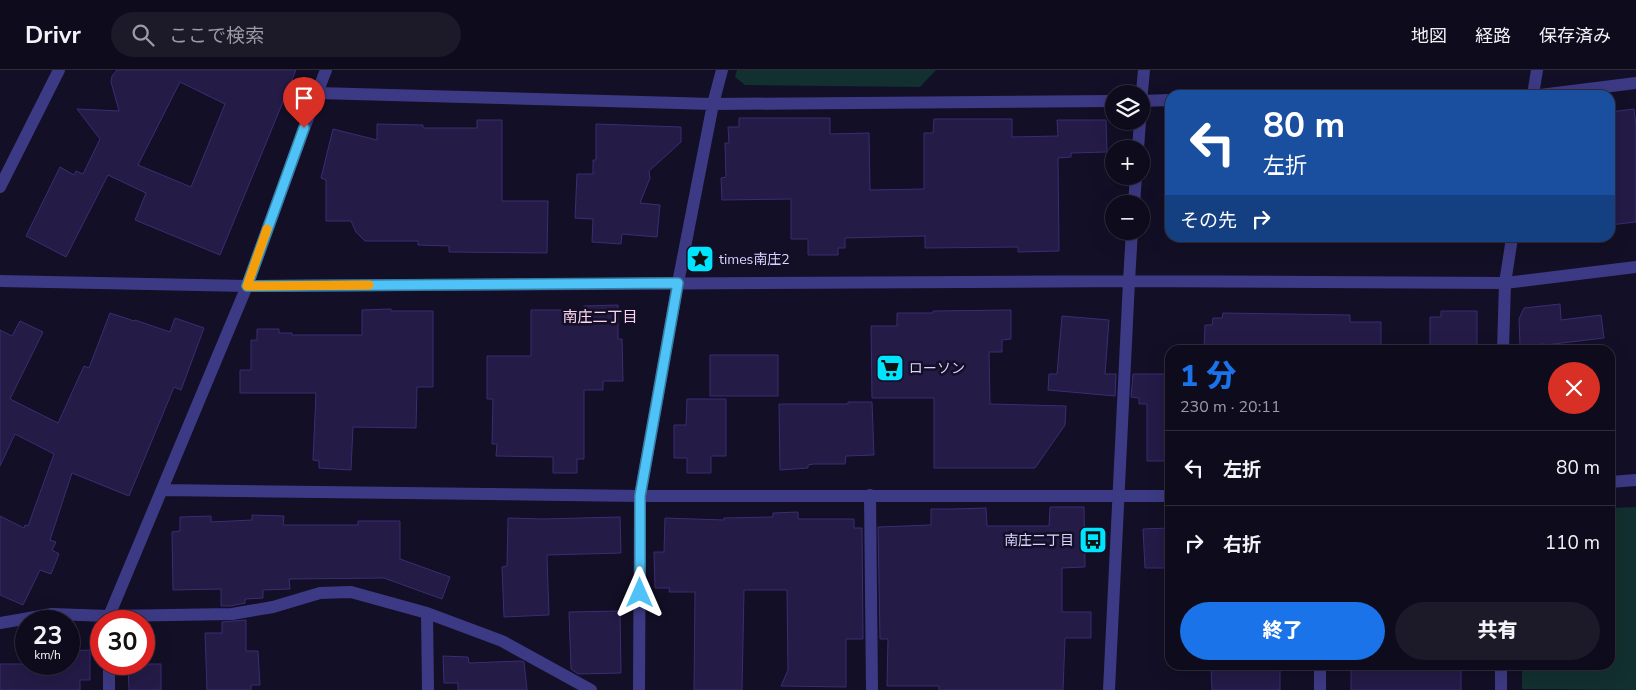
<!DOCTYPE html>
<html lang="ja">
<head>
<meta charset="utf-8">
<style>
  :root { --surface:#0e0b1c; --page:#1c1929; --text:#f1f3f6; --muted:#9b9ba3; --line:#2e2b3b; --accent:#1a73e8 }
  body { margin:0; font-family:"Nunito Sans","Noto Sans JP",sans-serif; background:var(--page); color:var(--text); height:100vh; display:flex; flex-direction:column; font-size:19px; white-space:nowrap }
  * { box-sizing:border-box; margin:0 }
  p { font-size:16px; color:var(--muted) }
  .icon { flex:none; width:28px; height:28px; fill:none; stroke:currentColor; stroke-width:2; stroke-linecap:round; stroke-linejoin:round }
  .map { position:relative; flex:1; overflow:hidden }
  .panel { position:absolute; left:1165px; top:275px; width:450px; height:325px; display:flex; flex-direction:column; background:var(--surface); border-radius:15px; box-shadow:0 5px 20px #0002,0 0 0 1px var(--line) }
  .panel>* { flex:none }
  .guide { position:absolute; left:1165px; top:20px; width:450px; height:152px; border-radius:15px; box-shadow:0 5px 20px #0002,0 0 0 1px var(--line); background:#1a4fa0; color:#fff; overflow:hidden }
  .buttons { position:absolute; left:1105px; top:15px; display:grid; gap:10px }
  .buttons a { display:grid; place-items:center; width:45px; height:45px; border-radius:50%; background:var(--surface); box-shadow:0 5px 20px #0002,0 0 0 1px var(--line); font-size:25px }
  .speed { position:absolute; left:15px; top:540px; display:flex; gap:10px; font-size:25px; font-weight:700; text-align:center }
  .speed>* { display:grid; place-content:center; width:65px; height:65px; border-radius:50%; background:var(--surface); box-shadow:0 5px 20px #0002,0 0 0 1px var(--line); line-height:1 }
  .speed small { font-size:12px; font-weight:400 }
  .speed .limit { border:8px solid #d22; background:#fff; color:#111 }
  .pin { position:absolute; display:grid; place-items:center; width:42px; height:42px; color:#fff; margin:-51px -21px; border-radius:50% 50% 50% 0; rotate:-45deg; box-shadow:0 0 5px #0007 }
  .pin .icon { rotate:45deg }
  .me { position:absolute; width:55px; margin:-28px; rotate:0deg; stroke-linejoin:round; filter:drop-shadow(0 0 4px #0008) }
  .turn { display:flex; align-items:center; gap:18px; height:105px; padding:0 15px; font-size:22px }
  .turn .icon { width:65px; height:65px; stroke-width:2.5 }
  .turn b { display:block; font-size:35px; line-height:42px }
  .then { display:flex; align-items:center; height:48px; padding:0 15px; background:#0003; gap:10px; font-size:19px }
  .round { display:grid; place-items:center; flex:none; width:52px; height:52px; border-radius:26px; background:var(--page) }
  .overview { display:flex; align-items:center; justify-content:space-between; height:85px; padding:0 15px }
  h1 { font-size:30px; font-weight:800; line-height:38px; color:var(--accent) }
  .action { display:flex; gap:10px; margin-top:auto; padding:10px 15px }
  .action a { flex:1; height:58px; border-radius:30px; background:var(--accent); color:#fff; font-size:20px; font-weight:800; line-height:58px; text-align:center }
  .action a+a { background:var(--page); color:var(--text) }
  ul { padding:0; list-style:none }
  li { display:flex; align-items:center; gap:15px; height:75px; padding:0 15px; border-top:1px solid var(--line) }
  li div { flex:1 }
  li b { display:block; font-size:19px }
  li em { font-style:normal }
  header { display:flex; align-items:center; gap:30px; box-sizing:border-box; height:70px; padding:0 25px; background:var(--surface); border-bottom:1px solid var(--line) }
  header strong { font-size:24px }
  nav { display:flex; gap:28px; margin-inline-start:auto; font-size:18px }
  .search { width:350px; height:45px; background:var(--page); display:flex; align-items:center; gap:12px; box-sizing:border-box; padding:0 18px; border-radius:28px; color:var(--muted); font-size:19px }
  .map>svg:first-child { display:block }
  .green { fill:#12302f }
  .building { fill:#241b47; stroke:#3b2d73; fill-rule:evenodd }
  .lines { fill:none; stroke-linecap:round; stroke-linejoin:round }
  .minor { stroke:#3d3a85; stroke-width:12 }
  .tertiary { stroke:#3d3a85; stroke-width:12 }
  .route-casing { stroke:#337fa1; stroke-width:12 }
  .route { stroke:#4fc3f7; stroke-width:9 }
  .slow { stroke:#f59e0b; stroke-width:9 }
  .labels { text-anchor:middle; stroke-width:5; stroke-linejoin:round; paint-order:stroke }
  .poi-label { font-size:14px; fill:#d9d4ff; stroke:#130f26; text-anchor:start }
  .neighbourhood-label { font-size:15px; fill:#ffd6f0; stroke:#130f26 }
</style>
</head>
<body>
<header>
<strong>Drivr</strong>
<div class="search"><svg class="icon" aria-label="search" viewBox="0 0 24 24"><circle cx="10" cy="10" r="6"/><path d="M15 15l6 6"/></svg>ここで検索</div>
<nav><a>地図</a><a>経路</a><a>保存済み</a></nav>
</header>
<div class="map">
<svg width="1636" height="620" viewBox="0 0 1636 620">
  <rect width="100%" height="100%" fill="#130f26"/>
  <path class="green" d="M737,0H936L920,17L745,15L735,7Z
    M1636,437V620L1522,619V595H1610V438Z"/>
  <path class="building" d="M117,0H296L220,185L135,150L146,123L108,105L66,187L26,166L60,97L74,105L76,101L83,104L100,69L77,39L119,41L111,12L112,6ZM180,12L225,34L191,117L138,95Z
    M1634,39L1636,55V152L1610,155V42Z
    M739,48H830V64L869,63L870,120L924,119V63H933L934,49H1012V67L1058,66L1057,50H1106L1107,82L1071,83V87L1058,88L1059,181L1018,182V177L925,178V166L845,168V178H838V185H808V169H791V129L722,130L721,108L726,107L725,73H729L728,57H739Z
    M477,50H502V131H548L547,183L449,182V176L418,175V171H365L356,162L351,151H326V110L321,108L333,59L377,70V54L423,55V58H477Z
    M596,54L681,57V72L649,101L650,108L640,133L660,135L657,167L622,164L621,174L592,172L593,149L575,148L577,104H593V90H596Z
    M1560,234L1561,250L1601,245L1604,268L1545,275L1544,274L1520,276L1519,249L1524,238Z
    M618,235V269H622L623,311H603V320H584V389H577V403H553V387L496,386L497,374H492L493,329H487V286H531V240H584V236Z
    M391,239V241H433V317H417L416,358L353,357L351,400L319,398V391L313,390L316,323H240V300H251V270H257V259H279V263H292V265H362V240Z
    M1011,240V269L1002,270V282H989L990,334L1066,336L1065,355L1035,398H934V328H872L871,256H897V243H933V241Z
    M1441,241H1477V280H1430V247H1441Z
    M110,243L134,251L135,250L170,262L175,248L204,258L181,320L174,317L129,426L72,403L50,470L56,472L52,480L59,484L51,504L40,500L23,535L0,525V446L24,458L25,455L28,456L54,384L15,364L0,396V260L12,266L20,251L43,262L10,329L58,353L84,296L89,298Z
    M1223,243L1350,245V252H1381V280H1204L1205,255H1212L1213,248H1222Z
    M1062,246L1109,250L1105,304H1116L1115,326L1048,320L1049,304H1057Z
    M710,285H778V326H710Z
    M1133,304H1170V391H1147V334H1139V328L1131,327Z
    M687,329H726V386H711V403H687V388H674V355H686Z
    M848,332H872L874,385L846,386L845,394H814L808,395V398L780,400L779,334H848Z
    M1050,437H1084L1085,497L1062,498V542H1091V568H1065L1063,620H939V616H887L888,569H880L878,457L931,455V439H953L986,438L987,456H1049Z
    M798,442V449H854V458H862L863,569H846V617L781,616L788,600L787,520H744L742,620H694L695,522H669L670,518H655L654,482H664L665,448L724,450V448L773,447V443Z
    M252,445L284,446L283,455H358V451H400V489L450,507L442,529L384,508L289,509L290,519L263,520V528L245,529V533L231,536H221V519L173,520L172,462L180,461V447L211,446V452L252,450Z
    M620,447L621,483L547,485L549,545L504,547L502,497L507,496L508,448L543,449Z
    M1170,458V498H1145L1143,459Z
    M620,541L621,603L578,604L571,599L569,542Z
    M246,550V581H258L260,615H251V620H207L205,563H222V552Z
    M90,580V610H80V620H0V594H69V581Z
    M443,586L468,587L469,593L521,591L524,592L527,620H458V613H444Z
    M128,594H161V620H129Z
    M1211,595H1280V620H1212Z
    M1351,595H1461V620H1351Z"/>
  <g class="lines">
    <path class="minor" d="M326,0L317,23L713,34L1114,31
      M1533,25L1537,0
      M1540,25L1636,13
      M1141,31L1170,30
      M1141,32L1144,0
      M1138,79L1140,51
      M1134,134L1136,106
      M1129,211L1132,161
      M1503,280L1505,213L1512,168
      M1610,412L1636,410
      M162,420L640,426H1170
      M870,425L872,620
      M427,543L428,620
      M109,551V546L247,216L317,23
      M0,553L52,544L109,546L232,544L273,537L320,523L351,522L427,543L502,571L591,620
      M109,594V620
      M1501,595V620
      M639,620L640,426L678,213L713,34L722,0
      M1320,620V595"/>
    <path class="tertiary" d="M0,117L59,0
      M0,211L247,216L1129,211L1505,213L1636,197
      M1109,620L1129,211"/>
  </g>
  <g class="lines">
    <defs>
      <path id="route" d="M304,58L247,216L678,213L640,426V523"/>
    </defs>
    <use href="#route" class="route-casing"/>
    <use href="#route" class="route"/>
    <path class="slow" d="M267,159L247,216L369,215"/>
  </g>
  <defs>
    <symbol id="sight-square" viewBox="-11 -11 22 22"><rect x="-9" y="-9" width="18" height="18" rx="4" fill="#00e5ff" stroke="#130f26"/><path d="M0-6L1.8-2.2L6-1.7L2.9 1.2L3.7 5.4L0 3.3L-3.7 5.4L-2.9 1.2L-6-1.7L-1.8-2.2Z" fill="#111"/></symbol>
    <symbol id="supermarket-square" viewBox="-11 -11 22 22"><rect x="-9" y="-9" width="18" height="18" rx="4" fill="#00e5ff" stroke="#130f26"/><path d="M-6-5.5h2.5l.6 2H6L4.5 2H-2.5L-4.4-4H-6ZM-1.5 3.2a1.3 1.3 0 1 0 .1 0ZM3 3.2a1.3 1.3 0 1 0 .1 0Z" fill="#111"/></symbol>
    <symbol id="bus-square" viewBox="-11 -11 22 22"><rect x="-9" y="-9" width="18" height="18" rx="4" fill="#00e5ff" stroke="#130f26"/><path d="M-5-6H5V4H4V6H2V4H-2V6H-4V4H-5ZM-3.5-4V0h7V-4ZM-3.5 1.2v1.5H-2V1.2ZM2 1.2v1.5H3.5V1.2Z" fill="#111"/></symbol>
  </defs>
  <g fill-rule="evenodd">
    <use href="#sight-square" x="684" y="173" width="32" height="32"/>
    <use href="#supermarket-square" x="874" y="282" width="32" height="32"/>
    <use href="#bus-square" x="1077" y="454" width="32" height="32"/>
  </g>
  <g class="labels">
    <g class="poi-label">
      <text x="719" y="194">times南庄2</text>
      <text x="909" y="303">ローソン</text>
      <text x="1074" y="475" text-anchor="end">南庄二丁目</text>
    </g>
    <g class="neighbourhood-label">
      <text x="600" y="252">南庄二丁目</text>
    </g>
  </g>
</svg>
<div class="buttons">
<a><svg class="icon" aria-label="layers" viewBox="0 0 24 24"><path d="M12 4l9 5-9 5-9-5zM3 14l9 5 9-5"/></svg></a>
<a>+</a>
<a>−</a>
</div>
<div class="speed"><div>23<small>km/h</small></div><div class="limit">30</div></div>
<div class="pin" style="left:304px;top:58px;background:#d93025"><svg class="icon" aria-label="arrive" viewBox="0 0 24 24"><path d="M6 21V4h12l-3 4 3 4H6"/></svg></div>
<svg class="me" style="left:640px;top:523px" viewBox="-20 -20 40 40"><path d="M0-17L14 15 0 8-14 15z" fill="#4fc3f7" stroke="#fff" stroke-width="4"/></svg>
<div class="guide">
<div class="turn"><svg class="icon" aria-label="left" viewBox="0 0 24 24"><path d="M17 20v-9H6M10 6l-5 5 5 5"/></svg><div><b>80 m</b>左折</div></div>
<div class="then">その先<svg class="icon" aria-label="right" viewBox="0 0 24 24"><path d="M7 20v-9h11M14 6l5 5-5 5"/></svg></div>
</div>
<section class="panel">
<div class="overview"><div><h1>1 分</h1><p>230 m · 20:11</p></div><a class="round" style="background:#d93025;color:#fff"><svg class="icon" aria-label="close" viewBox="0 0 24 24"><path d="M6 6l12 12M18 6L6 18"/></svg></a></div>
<ul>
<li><svg class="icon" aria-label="left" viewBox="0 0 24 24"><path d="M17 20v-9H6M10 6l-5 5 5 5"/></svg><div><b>左折</b></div><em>80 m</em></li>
<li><svg class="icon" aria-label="right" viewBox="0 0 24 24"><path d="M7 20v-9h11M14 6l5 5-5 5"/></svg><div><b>右折</b></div><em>110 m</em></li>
</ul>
<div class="action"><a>終了</a><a>共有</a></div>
</section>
</div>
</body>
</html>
